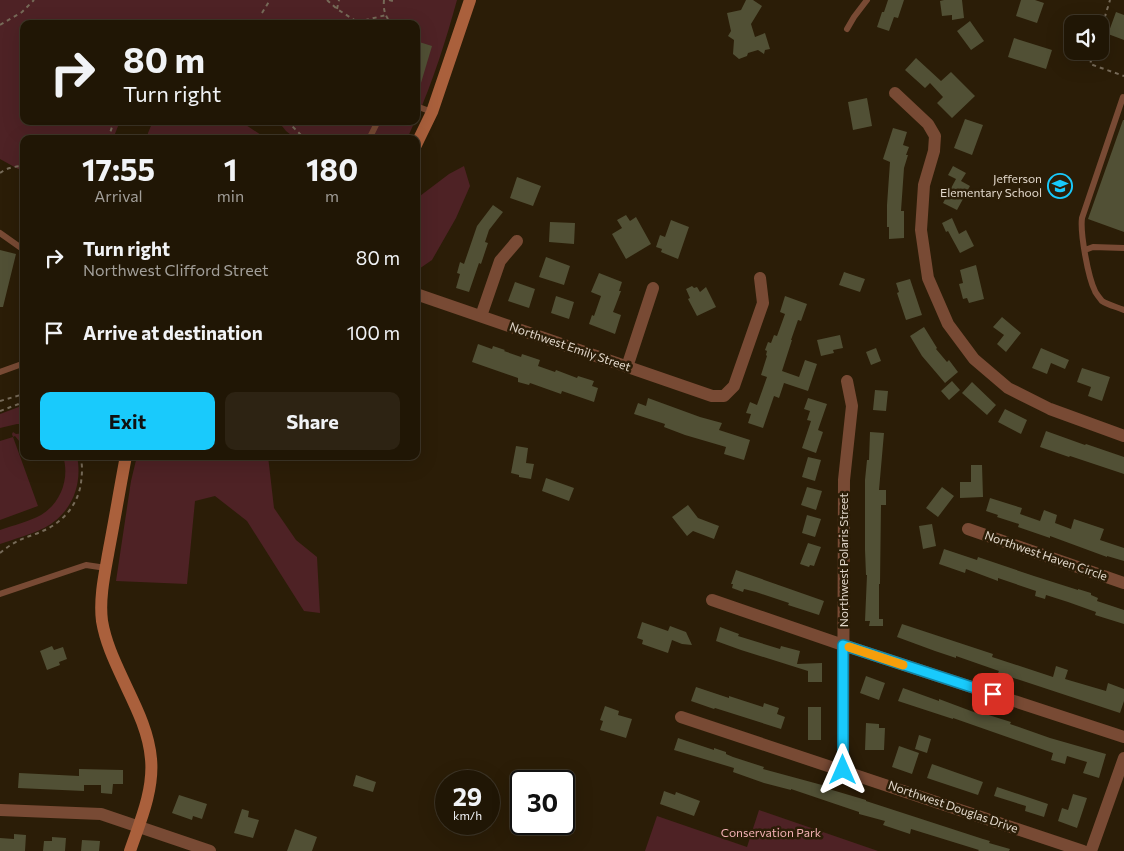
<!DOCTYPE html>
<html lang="en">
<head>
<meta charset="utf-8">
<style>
  :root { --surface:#201605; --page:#2d2313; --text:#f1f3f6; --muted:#a29f9a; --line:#3d3527; --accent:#19cafc }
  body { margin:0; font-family:Commissioner,sans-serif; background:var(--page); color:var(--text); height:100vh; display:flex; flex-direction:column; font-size:19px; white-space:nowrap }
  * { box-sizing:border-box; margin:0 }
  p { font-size:16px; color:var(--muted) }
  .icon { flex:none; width:28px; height:28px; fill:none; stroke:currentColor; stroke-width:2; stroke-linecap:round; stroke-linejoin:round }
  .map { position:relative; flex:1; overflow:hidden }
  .panel { position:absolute; left:20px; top:135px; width:400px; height:325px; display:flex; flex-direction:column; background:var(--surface); border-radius:10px; box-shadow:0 5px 20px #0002,0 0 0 1px var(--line) }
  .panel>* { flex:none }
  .banner { position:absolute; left:20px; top:20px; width:400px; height:105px; border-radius:10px; box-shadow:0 5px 20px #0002,0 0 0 1px var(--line); background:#201605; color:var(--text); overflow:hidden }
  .controls { position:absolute; left:1064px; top:15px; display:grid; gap:10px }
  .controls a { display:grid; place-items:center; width:45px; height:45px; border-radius:10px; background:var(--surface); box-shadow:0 5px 20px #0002,0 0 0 1px var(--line); font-size:25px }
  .speed { position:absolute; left:435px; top:770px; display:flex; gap:10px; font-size:25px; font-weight:700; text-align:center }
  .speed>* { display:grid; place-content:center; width:65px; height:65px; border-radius:50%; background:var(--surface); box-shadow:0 5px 20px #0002,0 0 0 1px var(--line); line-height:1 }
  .speed small { font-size:12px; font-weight:400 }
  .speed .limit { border:2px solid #111; border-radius:8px; background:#fff; color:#111 }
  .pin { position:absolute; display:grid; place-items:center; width:42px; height:42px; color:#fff; margin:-21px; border-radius:10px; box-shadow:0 2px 8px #0006 }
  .me { position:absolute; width:55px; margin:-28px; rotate:0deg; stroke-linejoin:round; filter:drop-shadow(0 0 4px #0008) }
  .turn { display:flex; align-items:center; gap:18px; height:105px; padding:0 20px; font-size:22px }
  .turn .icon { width:65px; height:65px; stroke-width:2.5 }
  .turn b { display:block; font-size:35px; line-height:42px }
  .eta { display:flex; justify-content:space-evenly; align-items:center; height:85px; text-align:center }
  .eta b { font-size:30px; font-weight:700; line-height:35px }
  .cta { display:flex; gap:10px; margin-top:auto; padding:10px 20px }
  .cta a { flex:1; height:58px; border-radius:10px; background:var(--accent); color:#111; font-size:20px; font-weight:700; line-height:58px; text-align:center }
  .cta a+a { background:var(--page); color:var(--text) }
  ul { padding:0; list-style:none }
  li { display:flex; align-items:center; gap:15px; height:75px; padding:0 20px }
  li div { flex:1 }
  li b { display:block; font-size:19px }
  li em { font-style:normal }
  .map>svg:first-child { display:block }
  .green { fill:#4e2225 }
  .building { fill:#515035 }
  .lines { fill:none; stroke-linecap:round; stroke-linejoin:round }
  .path { stroke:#766a58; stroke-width:2; stroke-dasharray:4 4; stroke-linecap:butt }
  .lane { stroke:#784a34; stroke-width:6 }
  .street { stroke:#784a34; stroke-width:12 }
  .secondary { stroke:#aa603c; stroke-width:12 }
  .route-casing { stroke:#1083a4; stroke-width:12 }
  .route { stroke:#19cafc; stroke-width:9 }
  .slow { stroke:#f59e0b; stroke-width:9 }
  .labels { text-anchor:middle; stroke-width:5; stroke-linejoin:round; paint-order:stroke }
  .poi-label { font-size:12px; fill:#e1d7ca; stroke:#2b1d07; text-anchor:end }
  .street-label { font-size:12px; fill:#e1d7ca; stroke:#2b1d07 }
  .park-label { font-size:12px; fill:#f2b0b3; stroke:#2b1d07 }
</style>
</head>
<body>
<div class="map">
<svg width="1124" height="851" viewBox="0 0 1124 851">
  <rect width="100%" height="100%" fill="#2b1d07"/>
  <path class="green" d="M0,0H457C446,40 433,81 416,120V24H24V121H120L113,139H24V169H18L0,159Z
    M153,121H240L267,139H147L148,133Z
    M278,121H415L407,139H296L286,131Z
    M464,166L470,186L456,218L432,260L416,271V199L449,174Z
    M24,405V424H17L0,428V414Z
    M13,432L16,434L24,433V447L15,436L13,437L38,506L0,520V441L13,437L12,434Z
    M63,456H77C83,486 71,514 44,528C30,535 14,539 0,544V530C14,525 28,522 41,515C61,503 70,478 63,456Z
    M137,456H268L274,508L296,540L317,557L320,613L304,611L247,521L215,496L195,501L187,584L116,581L131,481Z
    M759,810L878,851H645L657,816L747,847Z"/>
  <path class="building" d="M746,0H753L762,6L751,24L755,37L765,33L770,49L765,50L764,54L758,50L748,53L747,56L739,59L733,54L734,40L728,36L731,31L727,13L741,10Z
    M888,0H904L898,18L894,17L889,31L877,27L882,12H884Z
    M944,0H962L964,18L952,20V15L942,16L940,1Z
    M1021,0H1035L1044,3L1037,23L1016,16Z
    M1116,12L1124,15V40L1108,34Z
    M970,21L984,41L971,50L957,31Z
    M1014,38L1052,50L1046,69L1008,57Z
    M416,41L432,46L418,93L416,92Z
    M916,58L941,81L951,72L975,96L952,118L937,103L943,97L930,83L925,88L905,70Z
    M867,98L872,126L853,130L848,102Z
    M965,119L983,125L972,155L954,148Z
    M1123,120H1124V232L1088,219Z
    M893,128L907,132L903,145L909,147L906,155H908L904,168L901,211H904V238L889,239V227H887V205L890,162L883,159Z
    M953,166L966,173L961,181L970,186L957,210L943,203L956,179L948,175Z
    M517,177L541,186L533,206L510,198Z
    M493,205L503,212L489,230L485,242L488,243L481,264L479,263L469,292L456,288L460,274L457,273L460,262L464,264L477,226Z
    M626,215L630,221L636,217L651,244L626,259L612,234L622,228L617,220Z
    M952,218L959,234L966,230L974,246L960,253L948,231L946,232L942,223Z
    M671,220L689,227L678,259L661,252L662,249L656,247L660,235L665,237Z
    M550,222L575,223L574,244L549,242Z
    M0,250L16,254L3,307H0Z
    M546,257L570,266L564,285L539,277Z
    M976,265L984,299L969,303L967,298L963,299L959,284L963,283L960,270Z
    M844,272L865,279L860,292L839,285Z
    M599,273L622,282L619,291H621L613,312L621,315L615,334L589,324L592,315L594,316L601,296L591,292Z
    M910,279L922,315L906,320L897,293L899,292L896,283Z
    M515,282L535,289L529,308L508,301Z
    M692,286L694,288L697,287L700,292L706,287L716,307L697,316L688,299L690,298L686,289Z
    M556,296L574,302L569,319L551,313Z
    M785,296L807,304L801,321L798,320L791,340H792L782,371L799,377L805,360L817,364L808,391L784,383L779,398L774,396L763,428L748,423L751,414L746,413L750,402L757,405L767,377L761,375L767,356L766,355L767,351L765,350L768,342L771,343L774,335L777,336L785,314L780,312Z
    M1002,317L1021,333L1006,352L997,344L1004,335L993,327Z
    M924,327L937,348L936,349L947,362L949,360L958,372L945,383L922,356L910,336Z
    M840,335L843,348L833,350L834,353L821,356L817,340Z
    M478,344L492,349L493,346L505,350L504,351L521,357L522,354L540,360L538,366L555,372L556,370L577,378L578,376L594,381L592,386L598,388L594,402L562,391L561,394L530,383L529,385L518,382V378L472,362Z
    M876,348L881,361L871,365L866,352Z
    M1041,348L1069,360L1065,369L1051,363L1047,374L1032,368Z
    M1082,368L1110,377L1102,401L1088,396L1091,387L1077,382Z
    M952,381L960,390L949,400L941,391Z
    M972,382L996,405L987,415L962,393Z
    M875,390L888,391L886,411L873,410Z
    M648,398L700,417L722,423L719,430L750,440L744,460L724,454L726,447L685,435L664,427L665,424L634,414L638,403L646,406Z
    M808,398L827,404L818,430L823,432L816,453L802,448L811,421L807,420L810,411L804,409Z
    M1005,409L1027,420L1021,434L998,422Z
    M1046,431L1085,445L1086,444L1124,457V474L1070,456L1069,457L1040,447Z
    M870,432L884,433L879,490H886V505H881L880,584H879V619H883V626H869L870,621H865L867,575H866L865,550V480L867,460H869Z
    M516,446L528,448L526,463L534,464L531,479L519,477V475L511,473Z
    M808,457L821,460L815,481L802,477Z
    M971,465H982L983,497L960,498V482H971Z
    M546,478L574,488L569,501L542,491Z
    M807,487L822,491L816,510L801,505Z
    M942,487L954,496L938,517L926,508Z
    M990,498L1022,508L1020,514L1040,521L1044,510L1057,515L1055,523L1071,529L1074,519L1104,529L1100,540L1124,548V561L1107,556V557L1050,536V538L1018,527L1019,524L997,517L998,515L986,511Z
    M688,505L698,518L719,526L714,539L693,531L687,536L672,517Z
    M807,515L821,519L815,537L802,533Z
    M932,524L936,546L923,549L919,526Z
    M808,543L821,547L814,566L810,565L809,567L800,564Z
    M944,549L977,560L978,557L1034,576L1078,590V589L1091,593V595L1098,598L1097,601L1124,610V624L1095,615L1096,612L1068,602L1046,595L1045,599L1035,596L1036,591L998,578V581L966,569L965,573L939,564Z
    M736,570L824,601L819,615L788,605L789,603L756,592L744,589L743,592L732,588L733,584H731Z
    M642,622L668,631L670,626L686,632L692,645L682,644L672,640L668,653L642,644L643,640L637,638Z
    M902,624L993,654L992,657L1053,677L1056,666L1068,670L1065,679L1106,691L1108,683L1124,689V701L1120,713L1023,681L998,673L999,671L956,656V658L935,651L897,637Z
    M720,627L739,634L738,636L780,649L781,646L800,651L797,664L822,663V682H808V671L741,650L716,641Z
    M52,646L54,650L63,647L67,659L59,662L60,665L47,670L40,651Z
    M866,676L885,683L879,700L860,693Z
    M696,687L729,698V696L763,707L764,703L779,708L777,714L785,717L781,729L715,708L714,709L691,701Z
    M903,688L939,701V699L979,714V712L1011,722L1010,724L1050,738L1106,754L1099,778L1083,773L1087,762L1067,756L1065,764L1051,760L1053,753L953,718V719L898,701Z
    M605,706L619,711L618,715L632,719L626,738L600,730L603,721L600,720Z
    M808,707H821V740H808Z
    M866,723L879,724V728H885L884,750H865Z
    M919,735L931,739L927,753L915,749Z
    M678,738L714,750V748L726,752V754L733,757L764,767L763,769L822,785V787L866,800V801L983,839L990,841L989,843L1010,849L1009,851H978L979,850L911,829L910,834L883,825L885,821L859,814V812L791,789V790L764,783L733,772L734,768L674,750Z
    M899,746L919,753L912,774L892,767Z
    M932,764L983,782L978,795L927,778Z
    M79,769L123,770V784H113L112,794L101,793V785H84V791L18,788L19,773L79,776Z
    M356,775L376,782L373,792L353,786Z
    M997,787L1048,804L1044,817L1025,811L1026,806L994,796Z
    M664,791L675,795L676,792L700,801L694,816L660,804Z
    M1073,794L1087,798L1077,828L1058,821L1062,808L1068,810Z
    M179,795L207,804L202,819L193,816L192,820L172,813Z
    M242,809L249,811L248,817L259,820L253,838L234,833Z
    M295,829L317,837L312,851H287Z
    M14,834L26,835L25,851H0V838L14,839Z
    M52,837L66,838L65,851H43L44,841H52Z
    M82,840L100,841L99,851H81Z"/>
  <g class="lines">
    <path class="path" d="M327,0L337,9L359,23
      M384,0C383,9 385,17 392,24
      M389,0L393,1
      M337,9L339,0
      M262,13L270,0
      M358,24L362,21L386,15
      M409,24V23
      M0,25L22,12L34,0
      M1100,33L1110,0
      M1094,51L1090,64L1124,76
      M287,121L305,139
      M108,139L114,121
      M0,173C6,168 16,166 24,166
      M0,401L24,394
      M0,411L24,402
      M0,553C6,548 13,543 20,540C28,536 37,534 45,530C64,521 78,504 81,483C82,474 83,465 80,456"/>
    <path class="lane" d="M847,29L854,17L867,0
      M1123,97L1082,218C1080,233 1088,277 1095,291C1096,294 1100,298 1102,301C1108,305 1117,307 1124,310
      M416,106L432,112
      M369,139L378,121
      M0,233L24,250
      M1085,250L1093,247L1124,248
      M0,372L22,364
      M0,594L86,565L106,568"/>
    <path class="street" d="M895,93L928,124L935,136L934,151L924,185L921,230L928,278L948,324L974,359L1008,388L1050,409L1124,436
      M416,294L712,396H724L734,386L763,303L760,278
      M481,316L500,261L517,241
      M627,367L653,288
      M968,529L1124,583
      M712,600L843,645L1124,737
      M681,717L1083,851
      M843,770L844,480L852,406L847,381
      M0,810L101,814L210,851
      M1091,851L1124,758"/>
    <path class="secondary" d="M416,145L432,112L470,0
      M126,456C120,487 115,518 109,549C105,572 99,598 102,621C106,645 117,666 127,688C138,711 149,734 151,759C154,790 140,822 130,851"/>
  </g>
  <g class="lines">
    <defs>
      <path id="route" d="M843,770V645L993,694"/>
    </defs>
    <use href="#route" class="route-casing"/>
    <use href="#route" class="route"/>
    <path class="slow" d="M849,647L903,665"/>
  </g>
  <defs>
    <symbol id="school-ring" viewBox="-11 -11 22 22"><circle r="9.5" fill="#2b1d07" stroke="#19cafc" stroke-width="1.5"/><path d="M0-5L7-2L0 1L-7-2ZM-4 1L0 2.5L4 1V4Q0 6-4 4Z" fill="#19cafc"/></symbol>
  </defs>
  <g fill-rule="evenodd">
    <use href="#school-ring" x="1046" y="172" width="28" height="28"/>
  </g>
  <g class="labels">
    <g class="poi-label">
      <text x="1042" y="183">Jefferson<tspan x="1042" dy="14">Elementary School</tspan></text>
    </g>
    <g class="street-label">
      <text transform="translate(570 347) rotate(19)" y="4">Northwest Emily Street</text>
      <text transform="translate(1046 556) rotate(19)" y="4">Northwest Haven Circle</text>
      <text transform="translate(844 560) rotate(-90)" y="4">Northwest Polaris Street</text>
      <text transform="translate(953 807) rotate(19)" y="4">Northwest Douglas Drive</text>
    </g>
    <g class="park-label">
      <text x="771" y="837">Conservation Park</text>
    </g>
  </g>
</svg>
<div class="controls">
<a><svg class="icon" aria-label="sound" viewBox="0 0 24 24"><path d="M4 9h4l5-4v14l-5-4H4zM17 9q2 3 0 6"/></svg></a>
</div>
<div class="speed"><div>29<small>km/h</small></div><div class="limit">30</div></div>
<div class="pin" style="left:993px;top:694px;background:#d93025"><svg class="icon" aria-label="arrive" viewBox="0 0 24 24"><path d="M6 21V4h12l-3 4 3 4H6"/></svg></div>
<svg class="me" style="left:843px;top:770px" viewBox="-20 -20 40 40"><path d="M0-17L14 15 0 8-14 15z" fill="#19cafc" stroke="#fff" stroke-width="4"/></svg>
<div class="banner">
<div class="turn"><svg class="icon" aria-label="right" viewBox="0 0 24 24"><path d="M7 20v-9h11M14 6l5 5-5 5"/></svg><div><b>80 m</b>Turn right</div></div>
</div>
<section class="panel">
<div class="eta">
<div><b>17:55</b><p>Arrival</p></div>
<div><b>1</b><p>min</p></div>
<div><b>180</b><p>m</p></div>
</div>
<ul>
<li><svg class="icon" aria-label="right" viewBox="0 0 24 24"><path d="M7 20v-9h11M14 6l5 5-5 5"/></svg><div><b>Turn right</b><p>Northwest Clifford Street</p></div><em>80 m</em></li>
<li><svg class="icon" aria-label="arrive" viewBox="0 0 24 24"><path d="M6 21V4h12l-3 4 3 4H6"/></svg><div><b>Arrive at destination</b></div><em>100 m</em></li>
</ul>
<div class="cta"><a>Exit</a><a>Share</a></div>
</section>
</div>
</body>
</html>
